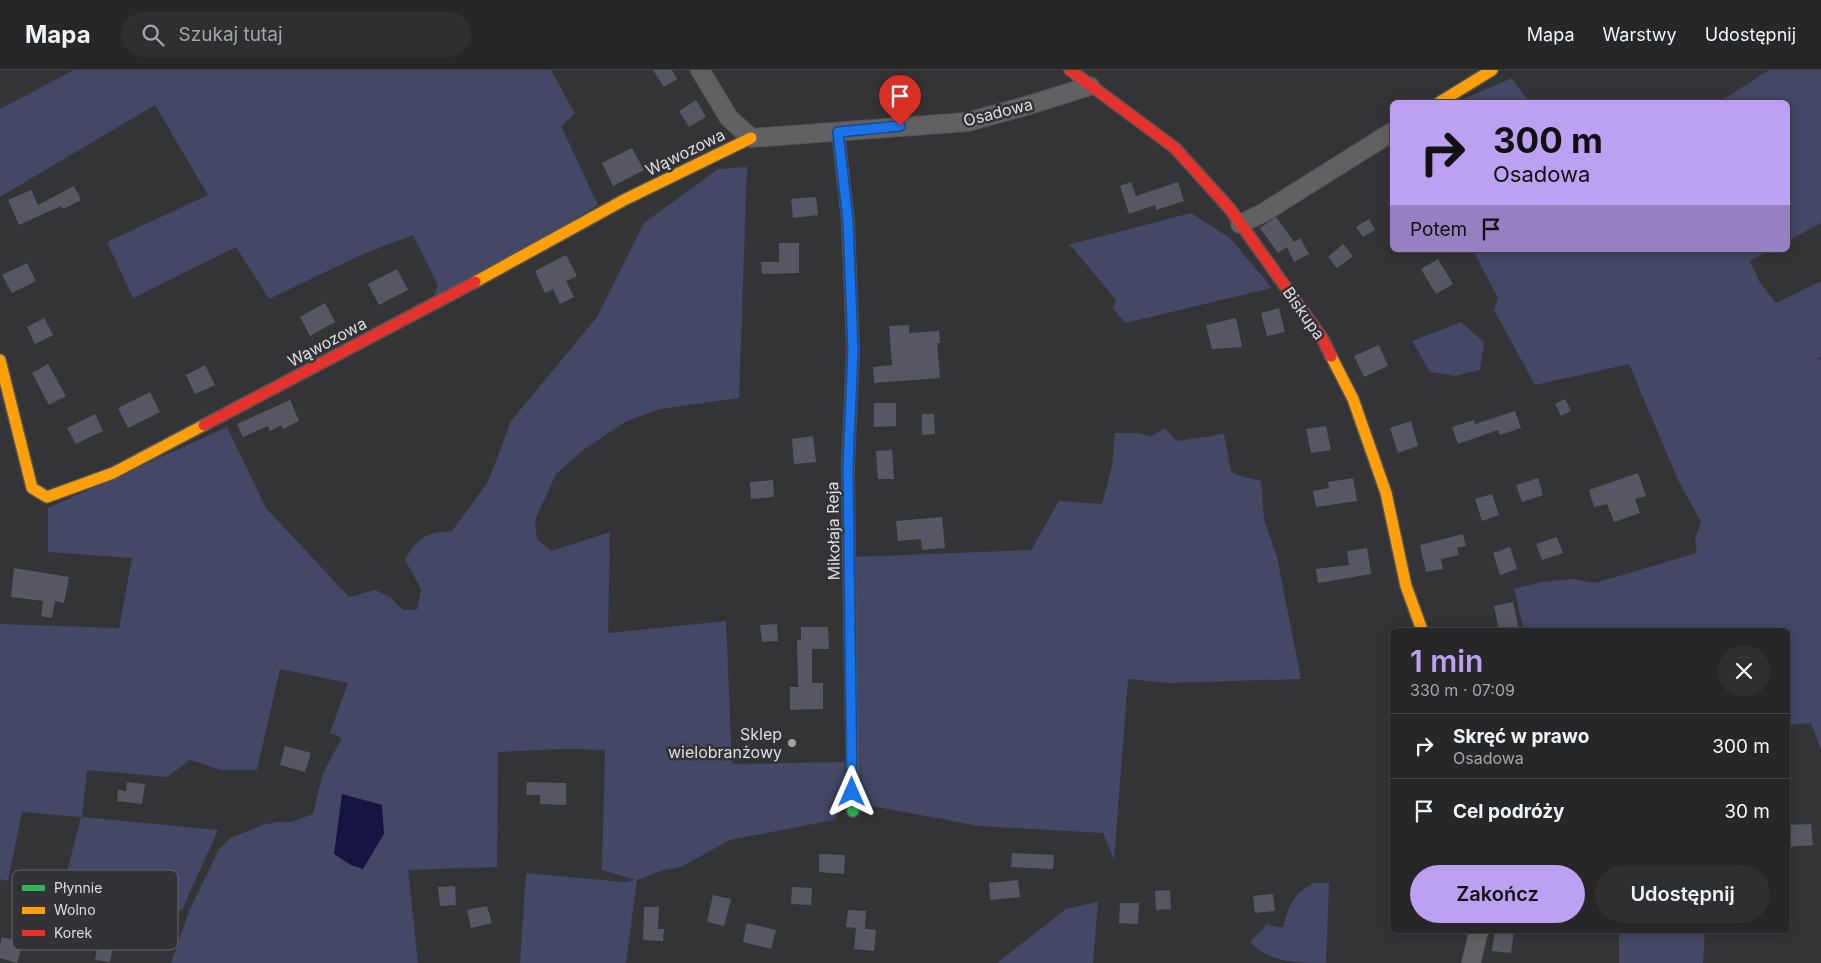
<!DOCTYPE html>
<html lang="pl">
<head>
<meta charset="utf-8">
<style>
  :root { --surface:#272728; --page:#2f2f30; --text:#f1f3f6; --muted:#a4a5a8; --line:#434445; --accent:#bca0f2 }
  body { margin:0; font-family:Inter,sans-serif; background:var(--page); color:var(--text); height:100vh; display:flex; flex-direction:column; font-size:19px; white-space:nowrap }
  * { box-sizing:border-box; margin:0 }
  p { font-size:16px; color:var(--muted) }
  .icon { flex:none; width:28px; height:28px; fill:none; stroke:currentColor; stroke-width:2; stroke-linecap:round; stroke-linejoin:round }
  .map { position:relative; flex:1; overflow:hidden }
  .sheet { position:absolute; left:1390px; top:558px; width:400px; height:305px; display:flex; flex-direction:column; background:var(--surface); border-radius:8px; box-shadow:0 2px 12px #0003,0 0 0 1px var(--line) }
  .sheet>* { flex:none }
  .banner { position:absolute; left:1390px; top:30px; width:400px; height:152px; border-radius:8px; box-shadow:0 2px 12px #0003,0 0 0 1px var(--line); background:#bca0f2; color:#111; overflow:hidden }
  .pin { position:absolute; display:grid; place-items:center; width:42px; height:42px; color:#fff; margin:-51px -21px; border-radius:50% 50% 50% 0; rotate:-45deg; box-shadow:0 0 5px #0007 }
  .pin .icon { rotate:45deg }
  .me { position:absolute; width:55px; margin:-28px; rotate:0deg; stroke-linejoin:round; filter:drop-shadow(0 0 4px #0008) }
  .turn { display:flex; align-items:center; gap:18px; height:105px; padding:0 20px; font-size:22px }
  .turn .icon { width:65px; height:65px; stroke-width:2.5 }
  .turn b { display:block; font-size:35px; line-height:42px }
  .then { display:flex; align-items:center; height:48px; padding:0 20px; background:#0003; gap:10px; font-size:19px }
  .round { display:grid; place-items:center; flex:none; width:52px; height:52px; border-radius:26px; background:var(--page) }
  .headline { display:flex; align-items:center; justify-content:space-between; height:85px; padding:0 20px }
  h1 { font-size:30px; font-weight:600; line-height:38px; color:var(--accent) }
  .cta { display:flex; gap:10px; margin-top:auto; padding:10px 20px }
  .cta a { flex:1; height:58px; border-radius:30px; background:var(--accent); color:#111; font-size:20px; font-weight:600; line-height:58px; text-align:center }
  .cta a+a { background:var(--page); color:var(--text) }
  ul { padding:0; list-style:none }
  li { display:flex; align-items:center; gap:15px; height:65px; padding:0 20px; border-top:1px solid var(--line) }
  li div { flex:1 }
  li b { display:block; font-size:19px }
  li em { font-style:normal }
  header { display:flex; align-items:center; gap:30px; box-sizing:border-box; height:70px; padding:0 25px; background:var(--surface); border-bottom:1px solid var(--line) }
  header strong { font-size:24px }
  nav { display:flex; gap:28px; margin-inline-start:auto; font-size:18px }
  .search { width:350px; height:45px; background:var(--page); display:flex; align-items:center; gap:12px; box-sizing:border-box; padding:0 18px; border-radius:28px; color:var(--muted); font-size:19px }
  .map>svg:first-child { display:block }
  .green { fill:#444765 }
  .water { fill:#161442 }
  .building { fill:#565763 }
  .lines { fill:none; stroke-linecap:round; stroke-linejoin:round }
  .street-casing { stroke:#525354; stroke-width:20 }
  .fast-casing { stroke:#525354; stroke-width:14 }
  .slow-casing { stroke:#525354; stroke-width:14 }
  .jam-casing { stroke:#525354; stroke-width:14 }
  .street { stroke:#616162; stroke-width:18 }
  .fast { stroke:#30b455; stroke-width:11 }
  .slow { stroke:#ff9f0a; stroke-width:11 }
  .jam { stroke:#e5322d; stroke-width:11 }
  .route-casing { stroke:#114b97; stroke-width:12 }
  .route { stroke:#1a73e8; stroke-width:9 }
  .poi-dot { fill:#a2a3a5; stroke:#333337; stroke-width:2 }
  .labels { text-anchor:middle; stroke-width:5; stroke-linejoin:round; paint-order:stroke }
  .street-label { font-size:16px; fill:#dedfe1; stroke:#333337 }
  .poi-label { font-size:16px; fill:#dedfe1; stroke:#333337; text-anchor:end }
  .key { fill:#333337; stroke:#66676a; stroke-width:1 }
  .key-label { font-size:14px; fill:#dedfe1 }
</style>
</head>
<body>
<header>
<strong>Mapa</strong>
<div class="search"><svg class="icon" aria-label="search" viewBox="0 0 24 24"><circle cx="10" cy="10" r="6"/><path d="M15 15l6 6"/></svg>Szukaj tutaj</div>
<nav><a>Mapa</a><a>Warstwy</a><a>Udostępnij</a></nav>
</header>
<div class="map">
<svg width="1821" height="893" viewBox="0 0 1821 893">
  <rect width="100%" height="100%" fill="#343436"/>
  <path class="green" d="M74,0H551L575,44L561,56L598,135L431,234L438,215L413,165L361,185L269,229L236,177L133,228L107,172L208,125L155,35L0,127V39Z
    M1769,0H1821V153L1788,171V32H1719Z
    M1512,8L1529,32H1457Z
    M747,97L739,328L660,339L625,352L583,380L556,404L535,450L537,469L551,481L610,462L608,563L726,551L732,694L844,692L847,734L834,750L730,770L681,797L664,800L637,810L626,893H520L526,803L624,812L636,810L602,800L605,680L562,679L498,682L497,797L408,800L418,893H171L189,841L219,779L232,767L263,755L277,752H291L313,744L323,703L342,668L330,663L348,613L280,599L257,700H221L190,690L167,707L87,700L82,747L218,760L182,840L59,833L81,747L22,742L8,811L0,809V554L119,558L132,488L48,482V438L227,357L266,438L349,527L375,520L391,528L403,540H417L421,519L405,490C417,468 427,462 452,461L488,412L511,351L597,247L644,153L718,99Z
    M1191,143L1230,168L1272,218L1125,253L1113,238L1116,230L1073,178L1068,175Z
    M1473,180H1770L1750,191L1760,213L1776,233L1821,211V287L1819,288L1821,291V680L1811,653L1788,655V560H1524L1514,519L1542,512L1571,509L1595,513L1697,483L1695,470L1701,452L1678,410L1629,294L1535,315L1494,240L1498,228Z
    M1461,252L1484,272L1480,300L1455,306L1430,302L1412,271Z
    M1165,358L1177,371L1224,364L1231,401L1236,405L1261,411L1264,449L1277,487L1301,609L1168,613L1128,609L1114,790L1103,763L979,756L872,736L858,744L854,487L1031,480L1059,431L1102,434L1112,396L1115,363H1138L1152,366Z
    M1313,813H1329L1326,893C1295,893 1270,893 1250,872L1267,854L1277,857H1283C1289,834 1292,826 1313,813Z
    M1098,832L1093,893H997L1066,839Z
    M1619,860H1705L1703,893H1619Z"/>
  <path class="water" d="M342,724L382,735L384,764L363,799L351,795L334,784Z"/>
  <path class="building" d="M653,0H672L677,9L664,17Z
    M696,30L706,47L689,57L679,41Z
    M632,78L644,100L613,116L602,93Z
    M1131,112L1136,126L1178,112L1184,131L1156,140L1155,135L1129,144L1120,116Z
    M74,116L81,130L63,139L61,136L19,155L8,130L31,120L38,135Z
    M816,127L818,145L793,148L791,129Z
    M1276,147L1294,172L1300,168L1309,184L1294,192L1287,177L1278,183L1260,158Z
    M1369,149L1375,160L1363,167L1356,157Z
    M779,173H799V203L762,204L761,192H779Z
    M1343,174L1353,186L1337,198L1328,187Z
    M566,185L577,206L566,211L574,227L560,234L553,219L545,223L535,201Z
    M1438,189L1453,214L1436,224L1421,199Z
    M27,193L36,211L12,223L2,205Z
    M397,199L408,220L379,235L368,214Z
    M325,233L335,252L310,266L300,247Z
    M1279,238L1285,262L1267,266L1261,243Z
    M44,248L53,265L35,274L27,257Z
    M1236,248L1242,277L1212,279L1206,255Z
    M909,255V263L939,261L940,273H937L940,308L874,313L873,297L892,295L889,256Z
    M1379,275L1388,296L1364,307L1354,286Z
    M48,294L66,326L49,335L32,303Z
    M205,295L215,315L195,324L186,305Z
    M150,322L160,342L128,358L118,338Z
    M1565,329L1571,341L1561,346L1555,334Z
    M290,330L299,351L283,359L281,355L270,361L268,356L243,367L237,354Z
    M874,333H896V356L874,357Z
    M1515,341L1521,358L1500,365L1498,360L1458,374L1452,357L1474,350L1475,354Z
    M95,344L103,361L76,374L67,358Z
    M922,344H934L935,364L922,365Z
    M1411,351L1418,376L1398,383L1390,358Z
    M1326,356L1331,380L1311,383L1306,359Z
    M813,366L816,392L794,394L792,369Z
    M892,380L894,409H878L876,381Z
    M1638,403L1646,426L1635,429L1640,443L1614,452L1607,434L1594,437L1589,420Z
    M1353,408L1357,431L1316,437L1313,421L1329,418L1328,412Z
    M1538,408L1543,425L1522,432L1516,415Z
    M773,410L774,427L751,429L750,412Z
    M1492,424L1499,445L1482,451L1475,429Z
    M942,447L945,478L922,480L921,469L898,471L896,451Z
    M1463,464L1466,476L1457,478L1459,485L1441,489L1443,499L1426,502L1420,475Z
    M1557,467L1563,483L1542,490L1536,474Z
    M1510,477L1517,499L1500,505L1493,483Z
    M1367,478L1371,504L1318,513L1316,499L1349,495L1347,481Z
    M14,498L69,507L64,533L55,531L52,548L41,546L43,531L11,527Z
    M1513,532L1519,560H1499L1494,536Z
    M777,554L778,571L762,572L760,555Z
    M801,557H828L829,579H812V613H823V639L790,640V617H798L797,570H801Z
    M285,676L311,683L305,702L280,695Z
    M127,712L145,714L142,734L117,731L118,720L126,721Z
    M527,712L566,713V735L540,734V725H526Z
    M1811,754L1813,775L1788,777V755Z
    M1012,783L1054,785L1053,799L1011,797Z
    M819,784L845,785L844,804L819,802Z
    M1018,810L1020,827L990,830L989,813Z
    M455,816L456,835L440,836L438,817Z
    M792,817L812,818L811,835L791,834Z
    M1170,820L1171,839L1156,840L1155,821Z
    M1273,824L1275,841L1255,843L1253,826Z
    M713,825L731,829L724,856L707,852Z
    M1120,833H1139L1138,854L1119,853Z
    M487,836L492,853L471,858L467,840Z
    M644,837H659L658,859H664L663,871L643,870Z
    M848,840L866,841L865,859L861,858L876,860L874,881L854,879L856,858L846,857Z
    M747,853L776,860L771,879L743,872Z
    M1495,860H1514L1511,883L1492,881Z
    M87,865L114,870L110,892L95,890L97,880L85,877Z
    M2,867L23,873L17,893L0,888V875Z"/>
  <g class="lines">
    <defs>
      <path id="street" d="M700,0L729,48L751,68L967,52L1029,35L1090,16
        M1240,154L1263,143L1392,62
        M1471,893L1479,860"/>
      <path id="fast" d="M849,486L853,741"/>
      <path id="slow" d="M1440,32L1492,0
        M475,212L624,130L751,68
        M1331,286L1353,329L1386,423L1406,516L1422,560
        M0,290L32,418L47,427L113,403L204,355"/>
      <path id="jam" d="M1070,0L1175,78L1230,139L1322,268L1331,286
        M838,62L848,151L853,280L848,396L849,486
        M204,355L475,212"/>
    </defs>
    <use href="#street" class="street-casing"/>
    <use href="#fast" class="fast-casing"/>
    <use href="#slow" class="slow-casing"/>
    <use href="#jam" class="jam-casing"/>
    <use href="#street" class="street"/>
    <use href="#fast" class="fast"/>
    <use href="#slow" class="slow"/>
    <use href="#jam" class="jam"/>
  </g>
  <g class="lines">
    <defs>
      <path id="route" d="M852,722L848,396L853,280L848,151L838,62L900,56"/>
    </defs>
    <use href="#route" class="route-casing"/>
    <use href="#route" class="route"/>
  </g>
  <circle class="poi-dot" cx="792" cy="673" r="5"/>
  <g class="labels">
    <g class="street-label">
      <text transform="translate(998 42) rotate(-14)" y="6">Osadowa</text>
      <text transform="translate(685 82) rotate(-26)" y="6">Wąwozowa</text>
      <text transform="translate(1304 243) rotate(55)" y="6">Biskupa</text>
      <text transform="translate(327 272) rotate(-28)" y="6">Wąwozowa</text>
      <text transform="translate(833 461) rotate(-91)" y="6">Mikołaja Reja</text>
    </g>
    <g class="poi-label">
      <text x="782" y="670">Sklep<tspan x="782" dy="18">wielobranżowy</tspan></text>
    </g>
  </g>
  <rect x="12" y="800" width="166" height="80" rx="8" class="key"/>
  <rect x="22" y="815" width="23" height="6" fill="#30b455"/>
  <rect x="22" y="837" width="23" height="7" fill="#ff9f0a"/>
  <rect x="22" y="860" width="23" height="6" fill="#e5322d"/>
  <g class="key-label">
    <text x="54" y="823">Płynnie</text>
    <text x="54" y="845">Wolno</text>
    <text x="54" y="868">Korek</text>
  </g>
</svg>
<div class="pin" style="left:900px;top:56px;background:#d93025"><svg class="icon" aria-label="arrive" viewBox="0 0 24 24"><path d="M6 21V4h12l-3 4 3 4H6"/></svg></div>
<svg class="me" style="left:852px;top:722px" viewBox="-20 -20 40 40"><path d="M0-17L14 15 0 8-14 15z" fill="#1a73e8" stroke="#fff" stroke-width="4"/></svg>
<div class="banner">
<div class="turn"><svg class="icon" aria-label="right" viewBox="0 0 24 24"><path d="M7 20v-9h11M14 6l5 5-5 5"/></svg><div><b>300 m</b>Osadowa</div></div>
<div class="then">Potem<svg class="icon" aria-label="arrive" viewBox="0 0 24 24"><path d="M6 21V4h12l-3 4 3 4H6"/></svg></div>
</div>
<section class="sheet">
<div class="headline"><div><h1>1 min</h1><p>330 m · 07:09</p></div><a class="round"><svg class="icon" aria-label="close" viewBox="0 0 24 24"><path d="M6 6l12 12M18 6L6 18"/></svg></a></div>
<ul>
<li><svg class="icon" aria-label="right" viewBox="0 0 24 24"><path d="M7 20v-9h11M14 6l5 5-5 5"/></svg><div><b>Skręć w prawo</b><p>Osadowa</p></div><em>300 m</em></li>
<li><svg class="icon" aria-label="arrive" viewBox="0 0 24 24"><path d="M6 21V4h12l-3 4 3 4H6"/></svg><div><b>Cel podróży</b></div><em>30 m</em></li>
</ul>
<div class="cta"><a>Zakończ</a><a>Udostępnij</a></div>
</section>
</div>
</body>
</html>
